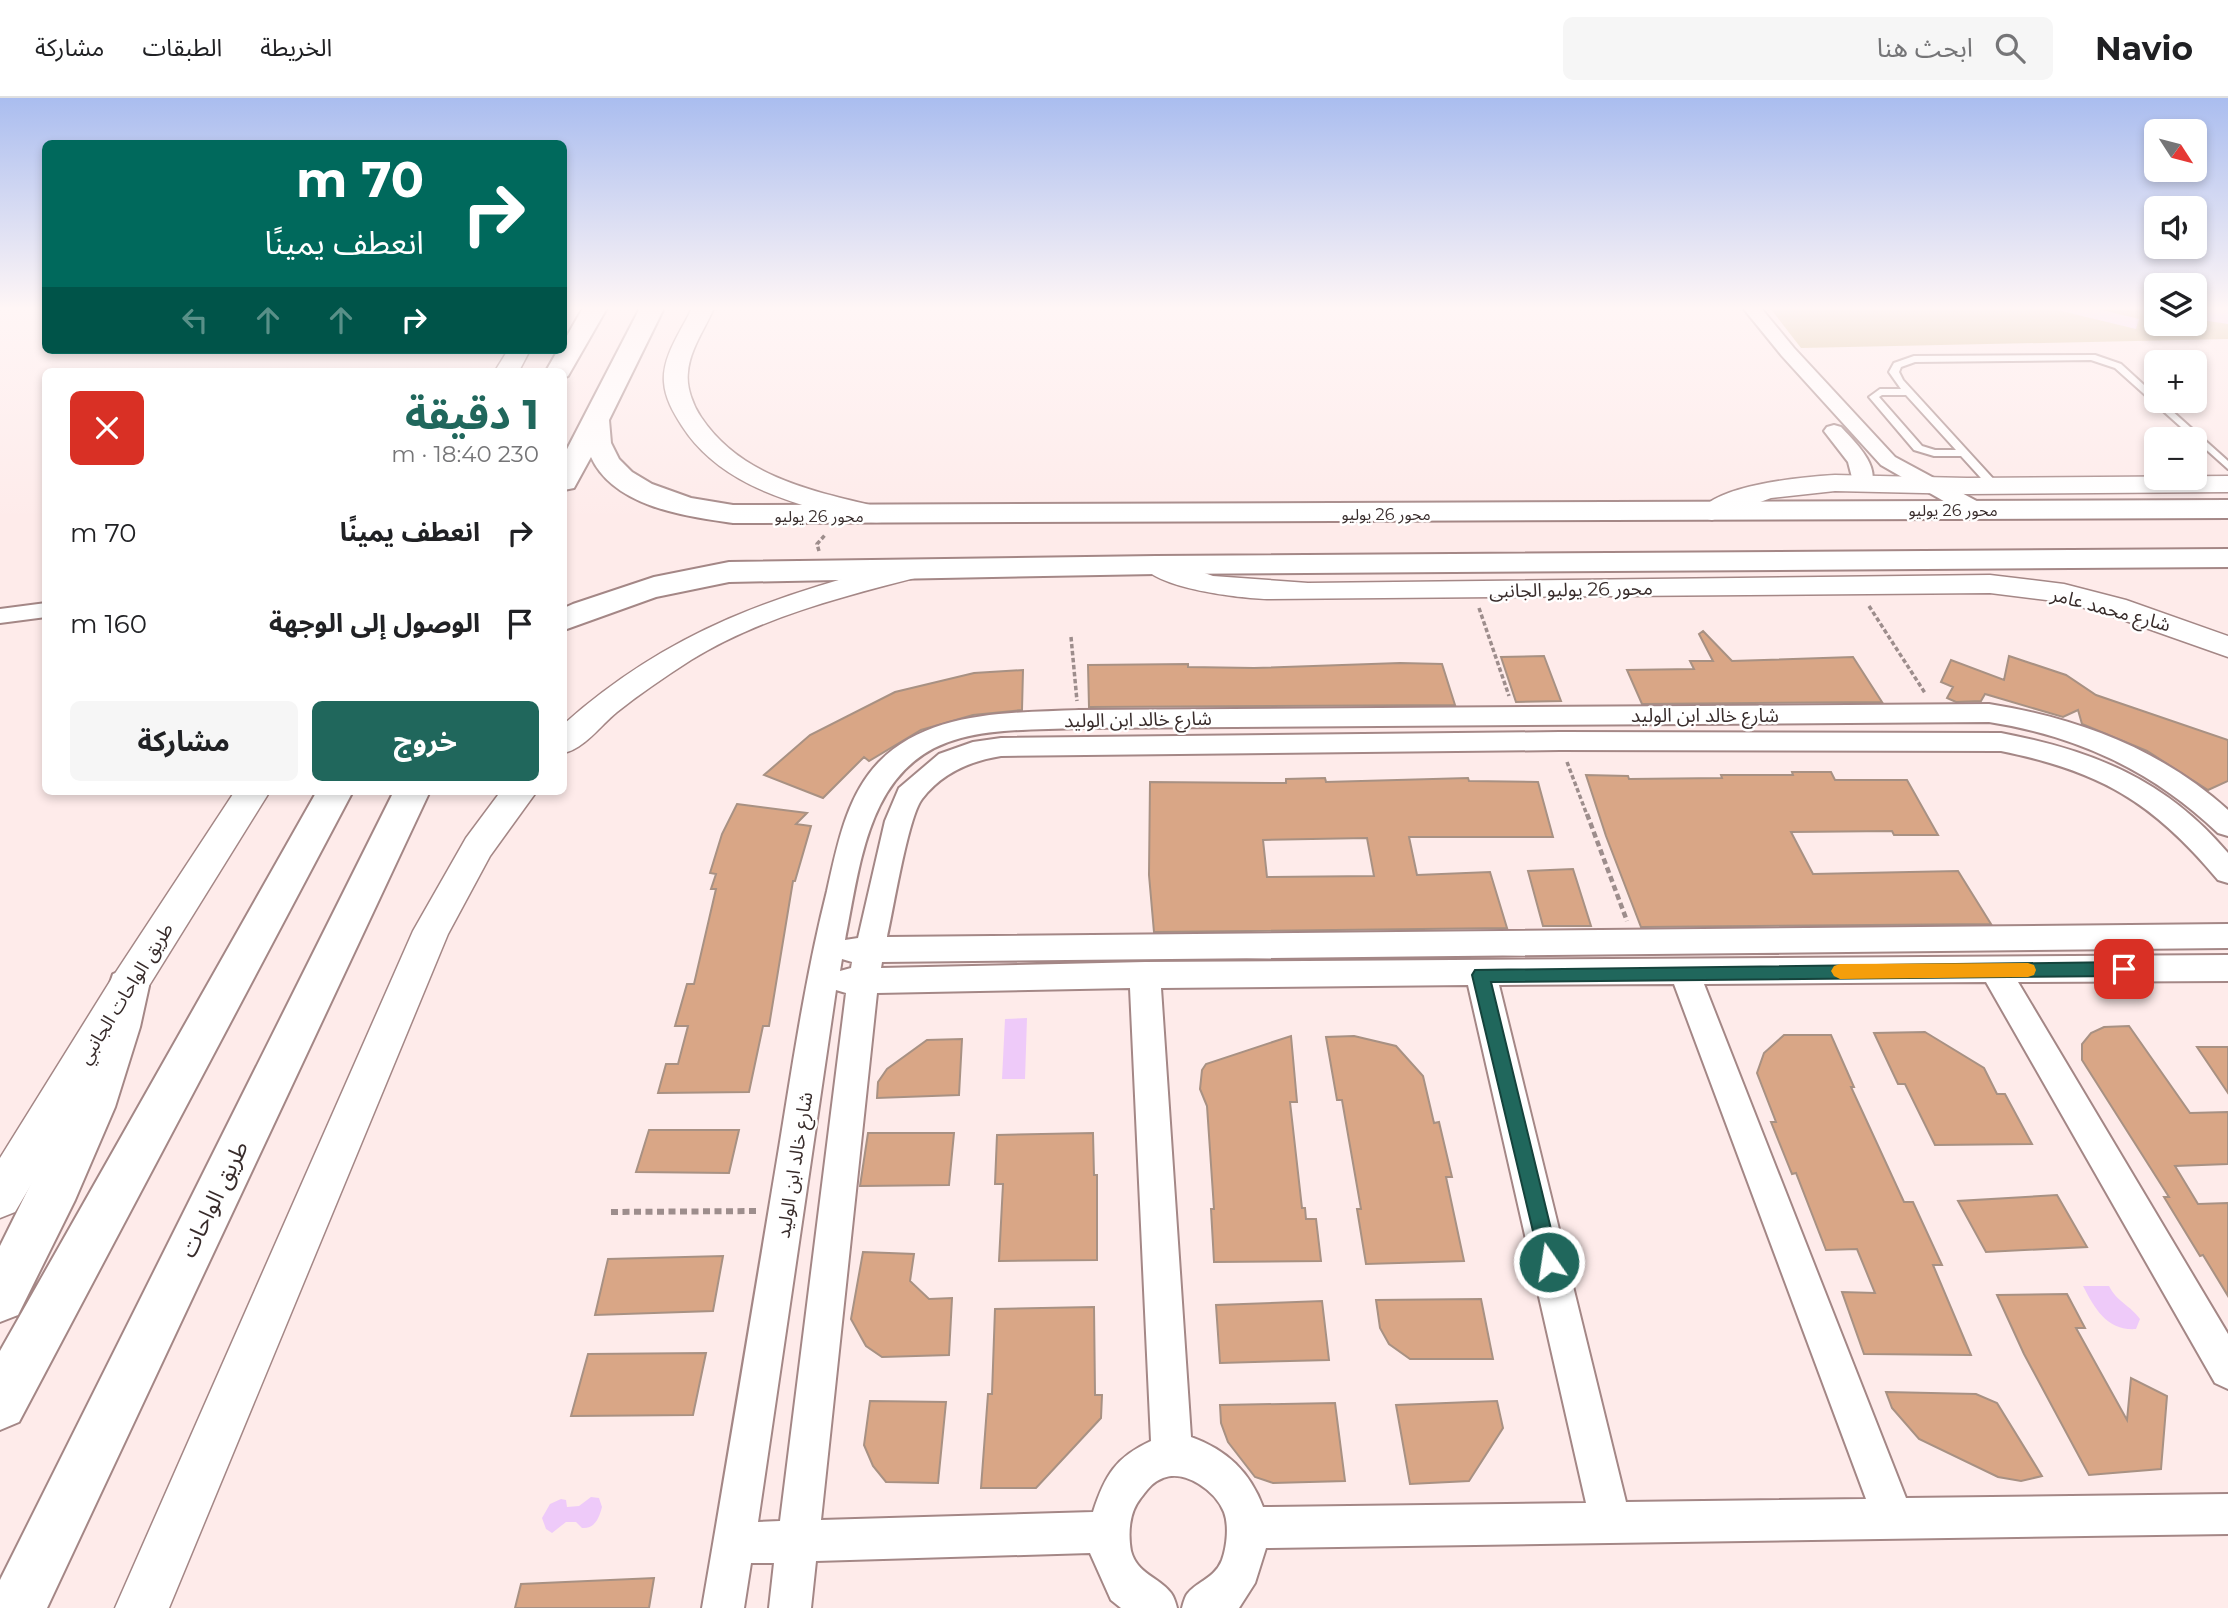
<!DOCTYPE html>
<html lang="ar">
<head>
<meta charset="utf-8">
<style>
  :root { --surface:#fff; --page:#f6f6f6; --text:#202124; --muted:#757577; --line:#e0e0e0; --accent:#20675c }
  body { margin:0; font-family:Montserrat,"Noto Sans Arabic",sans-serif; background:var(--page); color:var(--text); direction:rtl; height:100vh; display:flex; flex-direction:column; font-size:26px; white-space:nowrap }
  * { box-sizing:border-box; margin:0 }
  p { font-size:23px; color:var(--muted) }
  .icon { flex:none; width:38px; height:38px; fill:none; stroke:currentColor; stroke-width:2; stroke-linecap:round; stroke-linejoin:round }
  .map { position:relative; flex:1; overflow:hidden; direction:ltr }
  .sheet { position:absolute; left:42px; top:270px; width:525px; height:427px; display:flex; flex-direction:column; background:var(--surface); border-radius:10px; box-shadow:0 4px 10px #0003; direction:rtl }
  .sheet>* { flex:none }
  .hud { position:absolute; left:42px; top:42px; width:525px; height:214px; border-radius:10px; box-shadow:0 4px 10px #0003; direction:rtl; background:#00695c; color:#fff; overflow:hidden }
  .needle { width:46px; rotate:126deg }
  .controls { position:absolute; left:2144px; top:21px; display:grid; gap:14px }
  .controls a { display:grid; place-items:center; width:63px; height:63px; border-radius:10px; background:var(--surface); box-shadow:0 4px 10px #0003; font-size:35px }
  .pin { position:absolute; display:grid; place-items:center; width:60px; height:60px; color:#fff; margin:-30px; border-radius:14px; box-shadow:0 4px 10px #0006 }
  .me { position:absolute; width:77px; margin:-38px; rotate:347deg; stroke-linejoin:round; filter:drop-shadow(0 0 5px #0008) }
  .turn { display:flex; align-items:center; gap:24px; height:147px; padding:0 28px; font-size:32px }
  .turn .icon { width:91px; height:91px; stroke-width:2.5 }
  .turn b { display:block; font-size:49px; line-height:60px }
  .lanes { display:flex; align-items:center; height:66px; padding:0 28px; background:#0003; justify-content:center; gap:35px; direction:ltr }
  .lanes .off { opacity:.35 }
  .round { display:grid; place-items:center; flex:none; width:74px; height:74px; border-radius:10px; background:var(--page) }
  .summary { display:flex; align-items:center; justify-content:space-between; height:119px; padding:0 28px }
  h1 { font-size:42px; font-weight:700; line-height:52px; color:var(--accent) }
  .button { display:flex; gap:14px; margin-top:auto; padding:14px 28px }
  .button a { flex:1; height:80px; border-radius:10px; background:var(--accent); color:#fff; font-size:28px; font-weight:700; line-height:80px; text-align:center }
  .button a+a { background:var(--page); color:var(--text) }
  ul { padding:0; list-style:none }
  li { display:flex; align-items:center; gap:21px; height:91px; padding:0 28px }
  li div { flex:1 }
  li b { display:block; font-size:26px }
  li em { font-style:normal }
  header { display:flex; align-items:center; gap:42px; box-sizing:border-box; height:98px; padding:0 35px; background:var(--surface); border-bottom:2px solid var(--line) }
  header strong { font-size:33px }
  nav { display:flex; gap:38px; margin-inline-start:auto; font-size:24px }
  .search { width:490px; height:63px; background:var(--page); display:flex; align-items:center; gap:18px; box-sizing:border-box; padding:0 24px; border-radius:10px; color:var(--muted); font-size:26px }
  .map>svg:first-child { display:block }
  .green { fill:#d3bc8a }
  .water { fill:#eecaf9 }
  .building { fill:#d9a686; stroke:#a89183; stroke-width:2; fill-rule:evenodd }
  .lines { fill:none; stroke-linecap:round; stroke-linejoin:round }
  .service-casing { stroke:#a48786; stroke-width:4 }
  .minor-casing { stroke:#a48786; stroke-width:4 }
  .tertiary-casing { stroke:#a48786; stroke-width:3 }
  .trunk-casing { stroke:#a48786; stroke-width:4 }
  .path-far2 { stroke:#9d8d8c; stroke-width:3.5; stroke-dasharray:4.5 2.5; stroke-linecap:butt }
  .path-far1 { stroke:#9d8d8c; stroke-width:4.5; stroke-dasharray:6 3.5; stroke-linecap:butt }
  .path { stroke:#9d8d8c; stroke-width:6; stroke-dasharray:7 4.5; stroke-linecap:butt }
  .service { fill:#fff; fill-rule:evenodd }
  .minor { fill:#fff; fill-rule:evenodd }
  .tertiary { fill:#fff; fill-rule:evenodd }
  .trunk { fill:#fff; fill-rule:evenodd }
  .route { fill:#20675c; stroke:#15433c; stroke-width:2 }
  .slow { fill:#f59e0b }
  .labels { text-anchor:middle; stroke-width:5; stroke-linejoin:round; paint-order:stroke }
  .far-street-label { font-size:16px; fill:#382c2b; stroke:#fff }
  .street-label { font-size:19px; fill:#382c2b; stroke:#fff }
  .near-street-label { font-size:23px; fill:#382c2b; stroke:#fff }
</style>
</head>
<body>
<header>
<strong>Navio</strong>
<div class="search"><svg class="icon" aria-label="search" viewBox="0 0 24 24"><circle cx="10" cy="10" r="6"/><path d="M15 15l6 6"/></svg>ابحث هنا</div>
<nav><a>الخريطة</a><a>الطبقات</a><a>مشاركة</a></nav>
</header>
<div class="map">
<svg width="2228" height="1510" viewBox="0 0 2228 1510">
  <rect width="100%" height="100%" fill="#feebea"/>
  <path class="green" d="M1770,210H2156V226H2194L2195,210H2228V241L1801,250Z"/>
  <path class="water" d="M2049,210H2094L2139,221L2136,231Z
    M2198,210H2228V226L2195,221Z
    M1027,920L1025,981H1002L1005,921Z
    M2083,1188H2109C2117,1204 2130,1207 2140,1221L2136,1231C2107,1233 2095,1211 2083,1188Z
    M591,1399L599,1400L602,1409C599,1420 595,1431 582,1430L576,1424H566L552,1435L546,1431L542,1420L550,1406L561,1401L566,1402L567,1409L579,1408Z"/>
  <path class="building" d="M1703,533L1732,563L1853,559L1882,604L1642,606L1627,572L1694,571L1690,563H1713L1699,536Z
    M1544,558L1561,603L1516,604L1501,559Z
    M2009,558L2066,577L2096,597L2228,642V683L2208,692L2147,653L2082,626L2078,612L2063,619L1985,596L1981,603L1956,604L1947,600L1953,589L1941,584L1951,562L2004,582Z
    M1400,565L1442,566L1455,607L1089,609L1088,567L1188,566V569L1254,570Z
    M1023,572L1022,612L973,617L921,632L869,663L864,659L823,700L764,677L810,637L895,594L974,575Z
    M1792,674H1831L1835,682H1907L1938,737H1894L1892,733L1791,734L1813,776L1958,773L1991,826L1641,829L1606,738L1586,677L1628,678L1629,681L1722,680L1721,677H1793Z
    M1325,680L1326,684L1468,680L1469,683L1538,684L1553,739H1409L1417,777L1490,774L1507,830L1154,834L1149,777L1150,684L1286,685V681ZM1367,740L1374,778L1267,779L1263,742Z
    M737,706L807,715L796,726L811,728L795,783H793L769,928H763L749,994L658,995L666,966H678L688,928H675L687,886H694L716,791H711L716,776L710,775L722,736Z
    M1573,771L1591,828H1543L1528,773Z
    M2129,928L2190,1015L2228,1014V1066L2175,1068L2198,1106L2228,1105V1198L2203,1157L2200,1158L2164,1099H2169L2082,962V946L2091,935L2104,929Z
    M1925,934L1984,970L1997,996H2005L2032,1046L1935,1047L1905,986H1898L1874,935Z
    M1784,937H1831L1854,989H1851L1904,1104H1913L1942,1167H1933L1971,1257L1864,1256L1842,1194L1875,1195L1857,1151L1826,1152L1796,1075L1792,1076L1771,1024H1776L1757,975L1764,955Z
    M1291,938L1297,1004H1290L1302,1110H1305L1306,1121H1316L1321,1163L1214,1164L1211,1111H1214L1207,1008L1200,991L1202,972L1206,966Z
    M1354,938L1396,948L1423,978L1434,1025L1439,1024L1452,1079H1446L1464,1163L1366,1166L1357,1111H1361L1342,1002H1337L1326,939Z
    M962,941L959,997L877,1000L878,984L887,971L927,942Z
    M2197,949H2228V995Z
    M649,1032H739L729,1075L636,1074Z
    M868,1035H954L949,1087L860,1088Z
    M1093,1035L1094,1077H1097V1162L999,1163L1003,1086H995L997,1037Z
    M2057,1097L2087,1149L1986,1154L1958,1103Z
    M863,1154L914,1156L910,1183L929,1201L952,1200L949,1257L882,1259L866,1248L851,1221Z
    M723,1158L713,1213L595,1217L608,1161Z
    M2067,1196L2085,1230H2076L2127,1322L2131,1280L2167,1298L2161,1371L2089,1377L2024,1256L1997,1197Z
    M1481,1201L1493,1261H1410L1389,1246L1380,1230L1376,1202Z
    M1322,1203L1329,1262L1220,1265L1216,1207Z
    M1094,1209L1095,1297H1102L1101,1320L1036,1390H981L988,1296H992L995,1211Z
    M706,1255L693,1317L571,1318L588,1256Z
    M1886,1294L1976,1296L1997,1305L2042,1378L2021,1383L1998,1379L1919,1341L1892,1310Z
    M870,1303L946,1304L938,1385L886,1384L873,1368L864,1347Z
    M1497,1303L1503,1330L1469,1383L1410,1386L1396,1307Z
    M1335,1305L1345,1383L1273,1385L1255,1379L1228,1344L1221,1325L1220,1307Z
    M654,1480L649,1510H515L521,1486Z"/>
  <g class="lines">
    <defs>
      <path id="service" d="M2095,257L2121,266L2156,298V303H2161L2228,363V371L2115,270L2091,262L1915,264L1901,269L1899,274L1903,282L1998,386V390H1990L1961,358H1934L1914,352L1869,299L1880,291H1901L1889,274L1894,265L1914,258ZM1882,297H1906L1956,352H1935L1922,348L1879,299Z"/>
      <path id="minor" d="M1743,210H1761L1794,250L1895,359L1984,407L1987,412L1984,417H1968L1881,367L1782,258Z
        M1834,327L1841,329C1854,343 1883,370 1869,391H1855L1848,364L1824,333L1827,329Z
        M46,505V519L0,525V511Z
        M1989,606C2077,620 2161,651 2228,712V738L2218,735C2153,673 2078,638 1989,624L1079,630C1040,632 999,630 961,640C868,664 861,763 845,842L858,840L885,723L899,690L939,656L973,644L1001,640L1560,634L2001,635C2094,653 2165,681 2228,755V785L2218,782C2153,704 2100,673 2001,653L1560,652L1001,658C970,663 942,675 922,701C908,719 893,813 887,839L2228,826V850L882,864L881,870L1145,864L2228,857V883L2018,884L2228,1236V1291L2215,1285L1986,884L1704,886L1906,1400L2228,1396V1436L1266,1450L1255,1485L1239,1510H1182C1183,1506 1185,1498 1188,1495C1198,1483 1215,1480 1222,1462C1227,1448 1229,1427 1224,1414C1216,1393 1185,1371 1163,1380C1152,1384 1147,1392 1140,1401C1129,1415 1128,1436 1131,1453C1137,1476 1159,1479 1171,1495C1174,1499 1176,1506 1177,1510H1121L1111,1502L1090,1455L816,1463L811,1510H769L774,1465H751L744,1510H702C726,1371 749,1232 772,1092C789,993 802,892 827,793C837,749 846,698 879,664C930,612 1012,615 1079,612ZM842,861L852,864L851,870L840,873ZM1674,886L1866,1401L1626,1404L1499,887ZM1468,887L1586,1405L1263,1409C1250,1374 1227,1352 1191,1339L1161,890ZM1130,890L1151,1343C1116,1359 1105,1377 1093,1414L821,1422L877,895ZM836,892L846,895L780,1423L758,1424Z"/>
      <path id="tertiary" d="M692,210H714C705,231 690,251 688,274C686,289 693,307 701,319C743,382 819,394 887,411L891,417L887,423C871,427 852,420 835,416C777,401 716,381 682,328C673,314 665,300 664,284C662,258 682,232 692,210Z
        M508,252H530L519,273H495Z
        M1835,377L1967,380L2228,378V394L1967,396L1835,393L1771,400L1712,422L1703,420L1699,414C1718,386 1803,379 1835,377Z
        M1156,458L1213,478L1308,485L1990,477L2064,486L2126,502L2228,538V559L2106,516L2063,504L1990,495L1267,501C1239,500 1158,491 1142,467L1146,461Z
        M916,462L926,465L930,471L926,477C845,498 763,518 691,562C666,578 641,595 617,614C600,628 585,650 564,655V626C671,531 779,495 916,462Z
        M235,693H270L142,899L15,1114L0,1120V1060L114,877Z
        M501,693H537L490,758L448,836L169,1510H115L413,833L466,740Z"/>
      <path id="trunk" d="M583,210H607L568,278L564,280V273H546L558,252H564V243Z
        M640,210H664L609,322L611,345L619,361L632,374L652,386L691,400L733,407L2228,402V420L733,425C685,418 614,409 591,359L574,390L564,392V357Z
        M2228,451V469L1156,476L729,484L656,499L564,532V510L573,506L654,479L729,464L1156,458Z
        M317,693H353L19,1324L0,1332V1253Z
        M394,693H430L47,1510H0V1482Z
        M128,870L143,876L149,888L140,929L115,1009L75,1102L18,1217L0,1224V1148L69,1009L113,876Z"/>
    </defs>
    <use href="#service" class="service-casing"/>
    <use href="#minor" class="minor-casing"/>
    <use href="#tertiary" class="tertiary-casing"/>
    <use href="#trunk" class="trunk-casing"/>
    <path class="path-far2" d="M819,453L817,446L825,437
      M1869,508L1925,595
      M1479,510L1509,598
      M1071,539L1077,603
      M1567,664L1587,717"/>
    <path class="path-far1" d="M1587,716L1627,823"/>
    <path class="path" d="M611,1114L758,1113"/>
    <use href="#service" class="service"/>
    <use href="#minor" class="minor"/>
    <use href="#tertiary" class="tertiary"/>
    <use href="#trunk" class="trunk"/>
  </g>
  <linearGradient id="sky" x2="0" y2="1"><stop stop-color="#aabdef"/><stop offset="0.5" stop-color="#fff6f6"/><stop offset="1" stop-color="#fff6f6" stop-opacity="0"/></linearGradient>
  <rect width="2228" height="421" fill="url(#sky)"/>
  <path class="route" d="M2124,864L2130,866L2133,871L2130,876L2124,878L1491,884L1559,1164L1556,1171L1549,1174L1542,1171L1472,877L1475,872Z"/>
  <path class="slow" d="M2028,865L2034,867L2036,872L2034,877L2028,879L1840,881L1834,878L1831,873L1834,868L1840,866Z"/>
  <g class="labels">
    <g class="far-street-label">
      <text x="1953" y="418">محور 26 يوليو</text>
      <text x="1386" y="422">محور 26 يوليو</text>
      <text x="819" y="424">محور 26 يوليو</text>
    </g>
    <g class="street-label">
      <text transform="translate(1571 491) rotate(-1)" y="7">محور 26 يوليو الجانبى</text>
      <text transform="translate(2111 511) rotate(15)" y="7">شارع محمد عامر</text>
      <text x="1705" y="624">شارع خالد ابن الوليد</text>
      <text transform="translate(1138 621) rotate(-1)" y="7">شارع خالد ابن الوليد</text>
      <text transform="translate(125 895) rotate(-58)" y="7">طريق الواحات الجانبي</text>
      <text transform="translate(794 1067) rotate(-81)" y="7">شارع خالد ابن الوليد</text>
    </g>
    <g class="near-street-label">
      <text transform="translate(214 1101) rotate(-64)" y="8">طريق الواحات</text>
    </g>
  </g>
</svg>
<div class="controls">
<a><svg class="needle" viewBox="-14 -14 28 28"><path d="M0-13l5 13h-10z" fill="#e53935"/><path d="M0 13l5-13h-10z" fill="#757577"/></svg></a>
<a><svg class="icon" aria-label="sound" viewBox="0 0 24 24"><path d="M4 9h4l5-4v14l-5-4H4zM17 9q2 3 0 6"/></svg></a>
<a><svg class="icon" aria-label="layers" viewBox="0 0 24 24"><path d="M12 4l9 5-9 5-9-5zM3 14l9 5 9-5"/></svg></a>
<a>+</a>
<a>−</a>
</div>
<div class="pin" style="left:2124px;top:871px;background:#d93025"><svg class="icon" aria-label="arrive" viewBox="0 0 24 24"><path d="M6 21V4h12l-3 4 3 4H6"/></svg></div>
<svg class="me" style="left:1549px;top:1164px" viewBox="-20 -20 40 40"><circle r="17" fill="#20675c" stroke="#fff" stroke-width="3"/><path d="M0-11L8 9 0 5-8 9z" fill="#fff"/></svg>
<div class="hud">
<div class="turn"><svg class="icon" aria-label="right" viewBox="0 0 24 24"><path d="M7 20v-9h11M14 6l5 5-5 5"/></svg><div><b>70 m</b>انعطف يمينًا</div></div>
<div class="lanes"><svg class="icon off" aria-label="left" viewBox="0 0 24 24"><path d="M17 20v-9H6M10 6l-5 5 5 5"/></svg><svg class="icon off" aria-label="ahead" viewBox="0 0 24 24"><path d="M12 20V5M6 11l6-6 6 6"/></svg><svg class="icon off" aria-label="ahead" viewBox="0 0 24 24"><path d="M12 20V5M6 11l6-6 6 6"/></svg><svg class="icon" aria-label="right" viewBox="0 0 24 24"><path d="M7 20v-9h11M14 6l5 5-5 5"/></svg></div>
</div>
<section class="sheet">
<div class="summary"><div><h1>1 دقيقة</h1><p>230 m · 18:40</p></div><a class="round" style="background:#d93025;color:#fff"><svg class="icon" aria-label="close" viewBox="0 0 24 24"><path d="M6 6l12 12M18 6L6 18"/></svg></a></div>
<ul>
<li><svg class="icon" aria-label="right" viewBox="0 0 24 24"><path d="M7 20v-9h11M14 6l5 5-5 5"/></svg><div><b>انعطف يمينًا</b></div><em>70 m</em></li>
<li><svg class="icon" aria-label="arrive" viewBox="0 0 24 24"><path d="M6 21V4h12l-3 4 3 4H6"/></svg><div><b>الوصول إلى الوجهة</b></div><em>160 m</em></li>
</ul>
<div class="button"><a>خروج</a><a>مشاركة</a></div>
</section>
</div>
</body>
</html>
